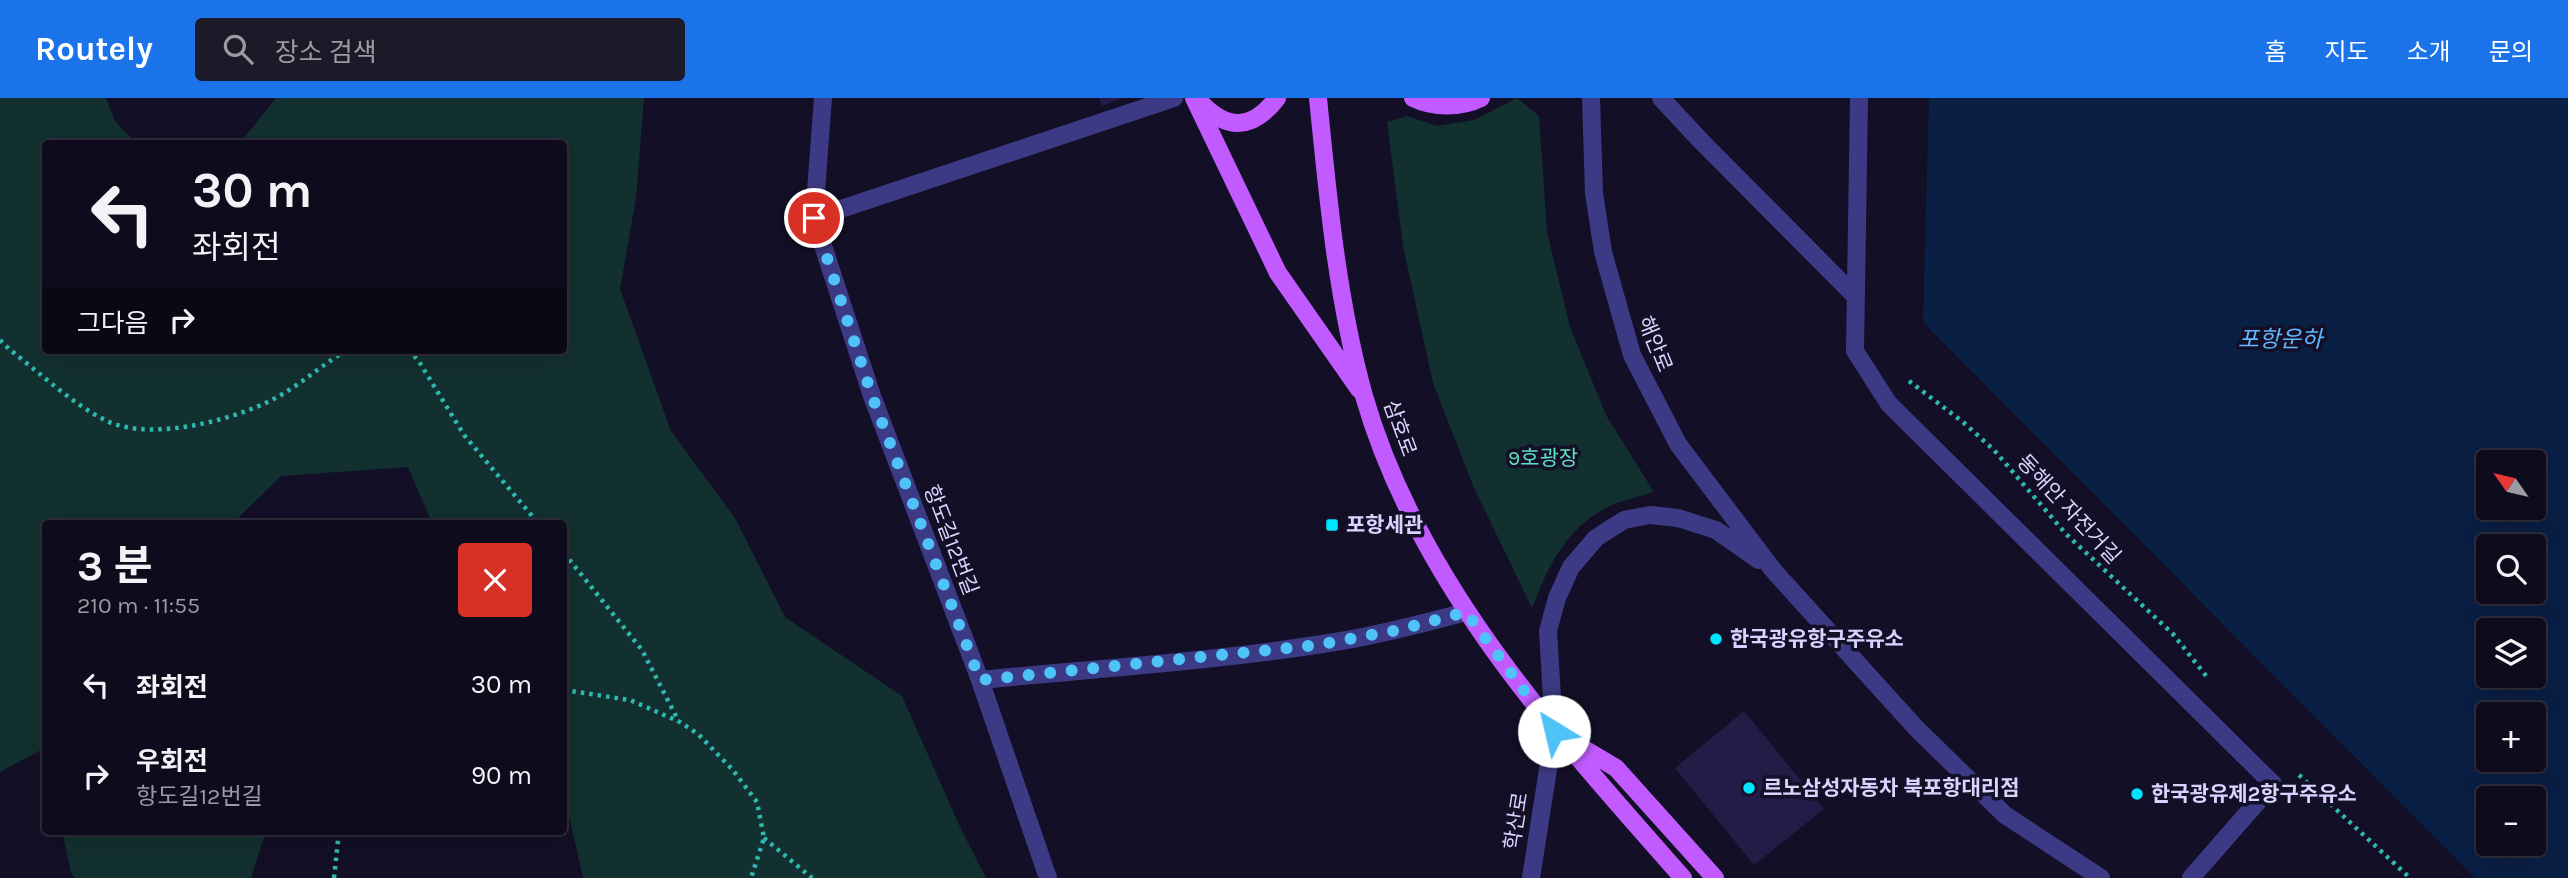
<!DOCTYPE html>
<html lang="ko">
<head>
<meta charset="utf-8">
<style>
  :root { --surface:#0e0b1c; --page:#1c1929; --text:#f1f3f6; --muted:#9b9ba3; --line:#2e2b3b; --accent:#1a73e8 }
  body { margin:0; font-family:Karla,"Noto Sans KR",sans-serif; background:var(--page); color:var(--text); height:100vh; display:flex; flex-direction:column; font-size:26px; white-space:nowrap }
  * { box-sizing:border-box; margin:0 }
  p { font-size:23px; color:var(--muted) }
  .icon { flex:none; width:38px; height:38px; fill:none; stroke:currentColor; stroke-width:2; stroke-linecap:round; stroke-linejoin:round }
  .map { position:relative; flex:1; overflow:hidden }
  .panel { position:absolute; left:42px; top:422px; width:525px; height:315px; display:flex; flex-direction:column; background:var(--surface); border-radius:7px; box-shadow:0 7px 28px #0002,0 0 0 2px var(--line) }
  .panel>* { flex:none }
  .top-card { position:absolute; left:42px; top:42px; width:525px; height:214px; border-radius:7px; box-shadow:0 7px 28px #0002,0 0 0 2px var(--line); background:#0e0b1c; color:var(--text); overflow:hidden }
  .needle { width:46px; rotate:304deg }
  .controls { position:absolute; left:2476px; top:352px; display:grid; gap:14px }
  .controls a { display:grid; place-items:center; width:70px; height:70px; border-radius:7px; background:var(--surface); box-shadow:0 7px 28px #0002,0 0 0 2px var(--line); font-size:35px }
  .pin { position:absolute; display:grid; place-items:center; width:60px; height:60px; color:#fff; margin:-30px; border:4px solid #fff; border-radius:50%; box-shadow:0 2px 7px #0007 }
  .me { position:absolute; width:77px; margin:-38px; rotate:324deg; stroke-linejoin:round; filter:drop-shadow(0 0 5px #0008) }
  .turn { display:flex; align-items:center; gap:24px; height:147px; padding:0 35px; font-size:32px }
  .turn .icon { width:91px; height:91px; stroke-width:2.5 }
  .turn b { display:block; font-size:49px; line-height:60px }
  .then { display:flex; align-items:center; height:66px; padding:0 35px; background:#0003; gap:14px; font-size:26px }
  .round { display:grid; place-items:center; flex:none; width:74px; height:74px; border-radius:7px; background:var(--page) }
  .summary { display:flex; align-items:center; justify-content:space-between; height:119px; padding:0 35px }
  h1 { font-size:42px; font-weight:700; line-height:52px }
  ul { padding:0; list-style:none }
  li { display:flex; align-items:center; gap:21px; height:91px; padding:0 35px }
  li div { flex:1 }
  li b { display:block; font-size:26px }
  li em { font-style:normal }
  header { display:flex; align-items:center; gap:42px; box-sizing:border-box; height:98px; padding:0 35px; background:var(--accent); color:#fff }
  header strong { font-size:33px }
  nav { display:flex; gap:38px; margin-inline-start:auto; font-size:24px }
  .search { width:490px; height:63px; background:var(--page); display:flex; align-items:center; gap:18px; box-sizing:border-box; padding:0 24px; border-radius:7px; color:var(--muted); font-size:26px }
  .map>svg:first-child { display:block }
  .green { fill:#12302f }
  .water { fill:#0a1f44; fill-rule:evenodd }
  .building { fill:#241b47 }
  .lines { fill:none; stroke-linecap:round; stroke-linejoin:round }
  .path { stroke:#2fb8b0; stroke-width:4.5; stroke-dasharray:3.5 5; stroke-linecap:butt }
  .service { stroke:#3d3a85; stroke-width:18 }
  .tertiary { stroke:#3d3a85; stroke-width:18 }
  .primary { stroke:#c25bff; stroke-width:18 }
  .route { stroke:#4fc3f7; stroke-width:12; stroke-dasharray:0 21.6 }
  .poi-dot { fill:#00e5ff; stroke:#130f26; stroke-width:2.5 }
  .labels { text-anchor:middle; stroke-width:7; stroke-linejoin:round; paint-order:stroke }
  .street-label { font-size:21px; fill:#d9d4ff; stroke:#130f26 }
  .park-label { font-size:21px; fill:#5fe0c0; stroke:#130f26 }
  .poi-label { font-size:21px; font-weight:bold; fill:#d9d4ff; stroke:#130f26; text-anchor:start }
  .water-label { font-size:23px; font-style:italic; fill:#62b6ff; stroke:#130f26 }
</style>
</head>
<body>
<header>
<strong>Routely</strong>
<div class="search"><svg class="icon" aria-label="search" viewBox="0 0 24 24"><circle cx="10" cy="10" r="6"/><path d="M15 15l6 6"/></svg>장소 검색</div>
<nav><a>홈</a><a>지도</a><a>소개</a><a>문의</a></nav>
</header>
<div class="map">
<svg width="2568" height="780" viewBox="0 0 2568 780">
  <rect width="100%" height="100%" fill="#130f26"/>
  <path class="green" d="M0,0H106L115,23L136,45L46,46V252H564V46L240,45L276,0H644L636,100L620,191L671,333L735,420L785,519L902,598L960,729L986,780H583L564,696V425H432L408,369L281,378L233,425H46L45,650L0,674Z
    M1517,0L1539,18L1547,134L1570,229L1606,317L1654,394C1639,399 1622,402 1608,409C1565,431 1549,467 1532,510L1474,390L1433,285L1403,148L1387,24L1407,18L1437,28L1474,22Z
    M62,733H266L251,780H75L71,775Z"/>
  <path class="water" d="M1929,0H2568V780H2475L1923,224ZM2488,364H2534V410H2488ZM2488,448H2534V494H2488ZM2488,532H2534V578H2488ZM2488,616H2534V662H2488ZM2488,700H2534V746H2488Z"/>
  <path class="building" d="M1099,0H1123L1102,8Z
    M1744,613L1824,711L1754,767L1675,670Z"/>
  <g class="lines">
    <path class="path" d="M0,242L9,251C40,275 72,306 107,323C153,345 245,320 286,294C307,281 326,264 347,252
      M408,252L418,262L464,337L538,425
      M1909,283L1963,324L1994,352L2066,436L2173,536L2207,579
      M564,455L642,552L679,624
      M564,592L630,602L680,624L698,636L732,671L757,704L764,740L751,780
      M2299,677L2410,780
      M764,740L812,780
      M334,780L339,733"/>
    <path class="service" d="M823,0L814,120L1174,0
      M1661,0L1701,43L1854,197
      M1859,0L1855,253L1889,306L2273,686L2191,780
      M814,120L872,298L980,582L1048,780
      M980,582C1100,570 1222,563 1341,543C1383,536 1425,525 1466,514"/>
    <path class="tertiary" d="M1591,0L1594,95L1603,154L1632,257L1678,346L1773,472L1916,630L2005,717L2101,780
      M1531,780L1554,633L1548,533L1557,500L1571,469L1596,440L1624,422L1650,417L1678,420L1716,432L1759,462"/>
    <path class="primary" d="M1194,0L1278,175L1359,291
      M1318,0C1328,100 1337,201 1364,298C1418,486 1557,637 1683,780
      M1413,0C1433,10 1461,10 1481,0
      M1200,4C1227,33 1253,32 1277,0
      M1569,642L1616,670L1715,780"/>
  </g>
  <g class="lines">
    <path class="route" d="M814,120L872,298L980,582L1317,547L1398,532L1466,514L1554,633"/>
  </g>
  <g class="poi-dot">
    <rect x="1325" y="420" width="14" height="14" rx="3.5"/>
    <circle cx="1716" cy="541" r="7"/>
    <circle cx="1749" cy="690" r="7"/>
    <circle cx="2137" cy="696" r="7"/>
  </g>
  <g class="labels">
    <g class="street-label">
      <text transform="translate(1655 246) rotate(68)" y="7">해안로</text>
      <text transform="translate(1400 330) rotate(70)" y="7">삼호로</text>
      <text transform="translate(2069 411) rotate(47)" y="7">동해안 자전거길</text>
      <text transform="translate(951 442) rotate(69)" y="7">항도길12번길</text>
      <text transform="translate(1516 723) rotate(-81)" y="7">학산로</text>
    </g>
    <g class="park-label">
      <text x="1543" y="367">9호광장</text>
    </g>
    <g class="poi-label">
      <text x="1346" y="434">포항세관</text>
      <text x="1730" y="548">한국광유항구주유소</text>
      <text x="1763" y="697">르노삼성자동차 북포항대리점</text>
      <text x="2151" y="703">한국광유제2항구주유소</text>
    </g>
    <g class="water-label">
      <text x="2280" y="249">포항운하</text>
    </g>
  </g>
</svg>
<div class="controls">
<a><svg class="needle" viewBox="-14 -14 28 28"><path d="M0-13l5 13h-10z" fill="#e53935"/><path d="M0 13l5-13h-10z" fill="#9b9ba3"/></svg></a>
<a><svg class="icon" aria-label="search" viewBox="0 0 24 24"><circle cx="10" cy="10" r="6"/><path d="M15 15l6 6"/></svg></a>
<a><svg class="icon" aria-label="layers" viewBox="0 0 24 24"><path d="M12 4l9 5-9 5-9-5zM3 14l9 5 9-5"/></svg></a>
<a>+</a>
<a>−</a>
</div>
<div class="pin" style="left:814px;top:120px;background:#d93025"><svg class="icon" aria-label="arrive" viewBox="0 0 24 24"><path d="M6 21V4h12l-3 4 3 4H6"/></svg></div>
<svg class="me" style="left:1554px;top:633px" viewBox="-20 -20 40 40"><circle r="19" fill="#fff"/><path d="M0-13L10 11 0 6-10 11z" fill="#4fc3f7"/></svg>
<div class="top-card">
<div class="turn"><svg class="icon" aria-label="left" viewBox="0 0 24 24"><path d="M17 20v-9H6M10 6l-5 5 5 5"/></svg><div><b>30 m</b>좌회전</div></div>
<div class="then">그다음<svg class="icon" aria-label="right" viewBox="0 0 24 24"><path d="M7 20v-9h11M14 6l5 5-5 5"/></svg></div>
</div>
<section class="panel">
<div class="summary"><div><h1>3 분</h1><p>210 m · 11:55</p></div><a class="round" style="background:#d93025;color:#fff"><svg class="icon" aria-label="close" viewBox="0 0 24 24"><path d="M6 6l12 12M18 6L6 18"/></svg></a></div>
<ul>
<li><svg class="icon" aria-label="left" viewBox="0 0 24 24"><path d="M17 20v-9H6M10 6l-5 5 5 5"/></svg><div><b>좌회전</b></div><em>30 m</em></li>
<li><svg class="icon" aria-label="right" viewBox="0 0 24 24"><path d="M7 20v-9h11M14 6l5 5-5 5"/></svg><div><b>우회전</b><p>항도길12번길</p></div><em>90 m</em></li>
</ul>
</section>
</div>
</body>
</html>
